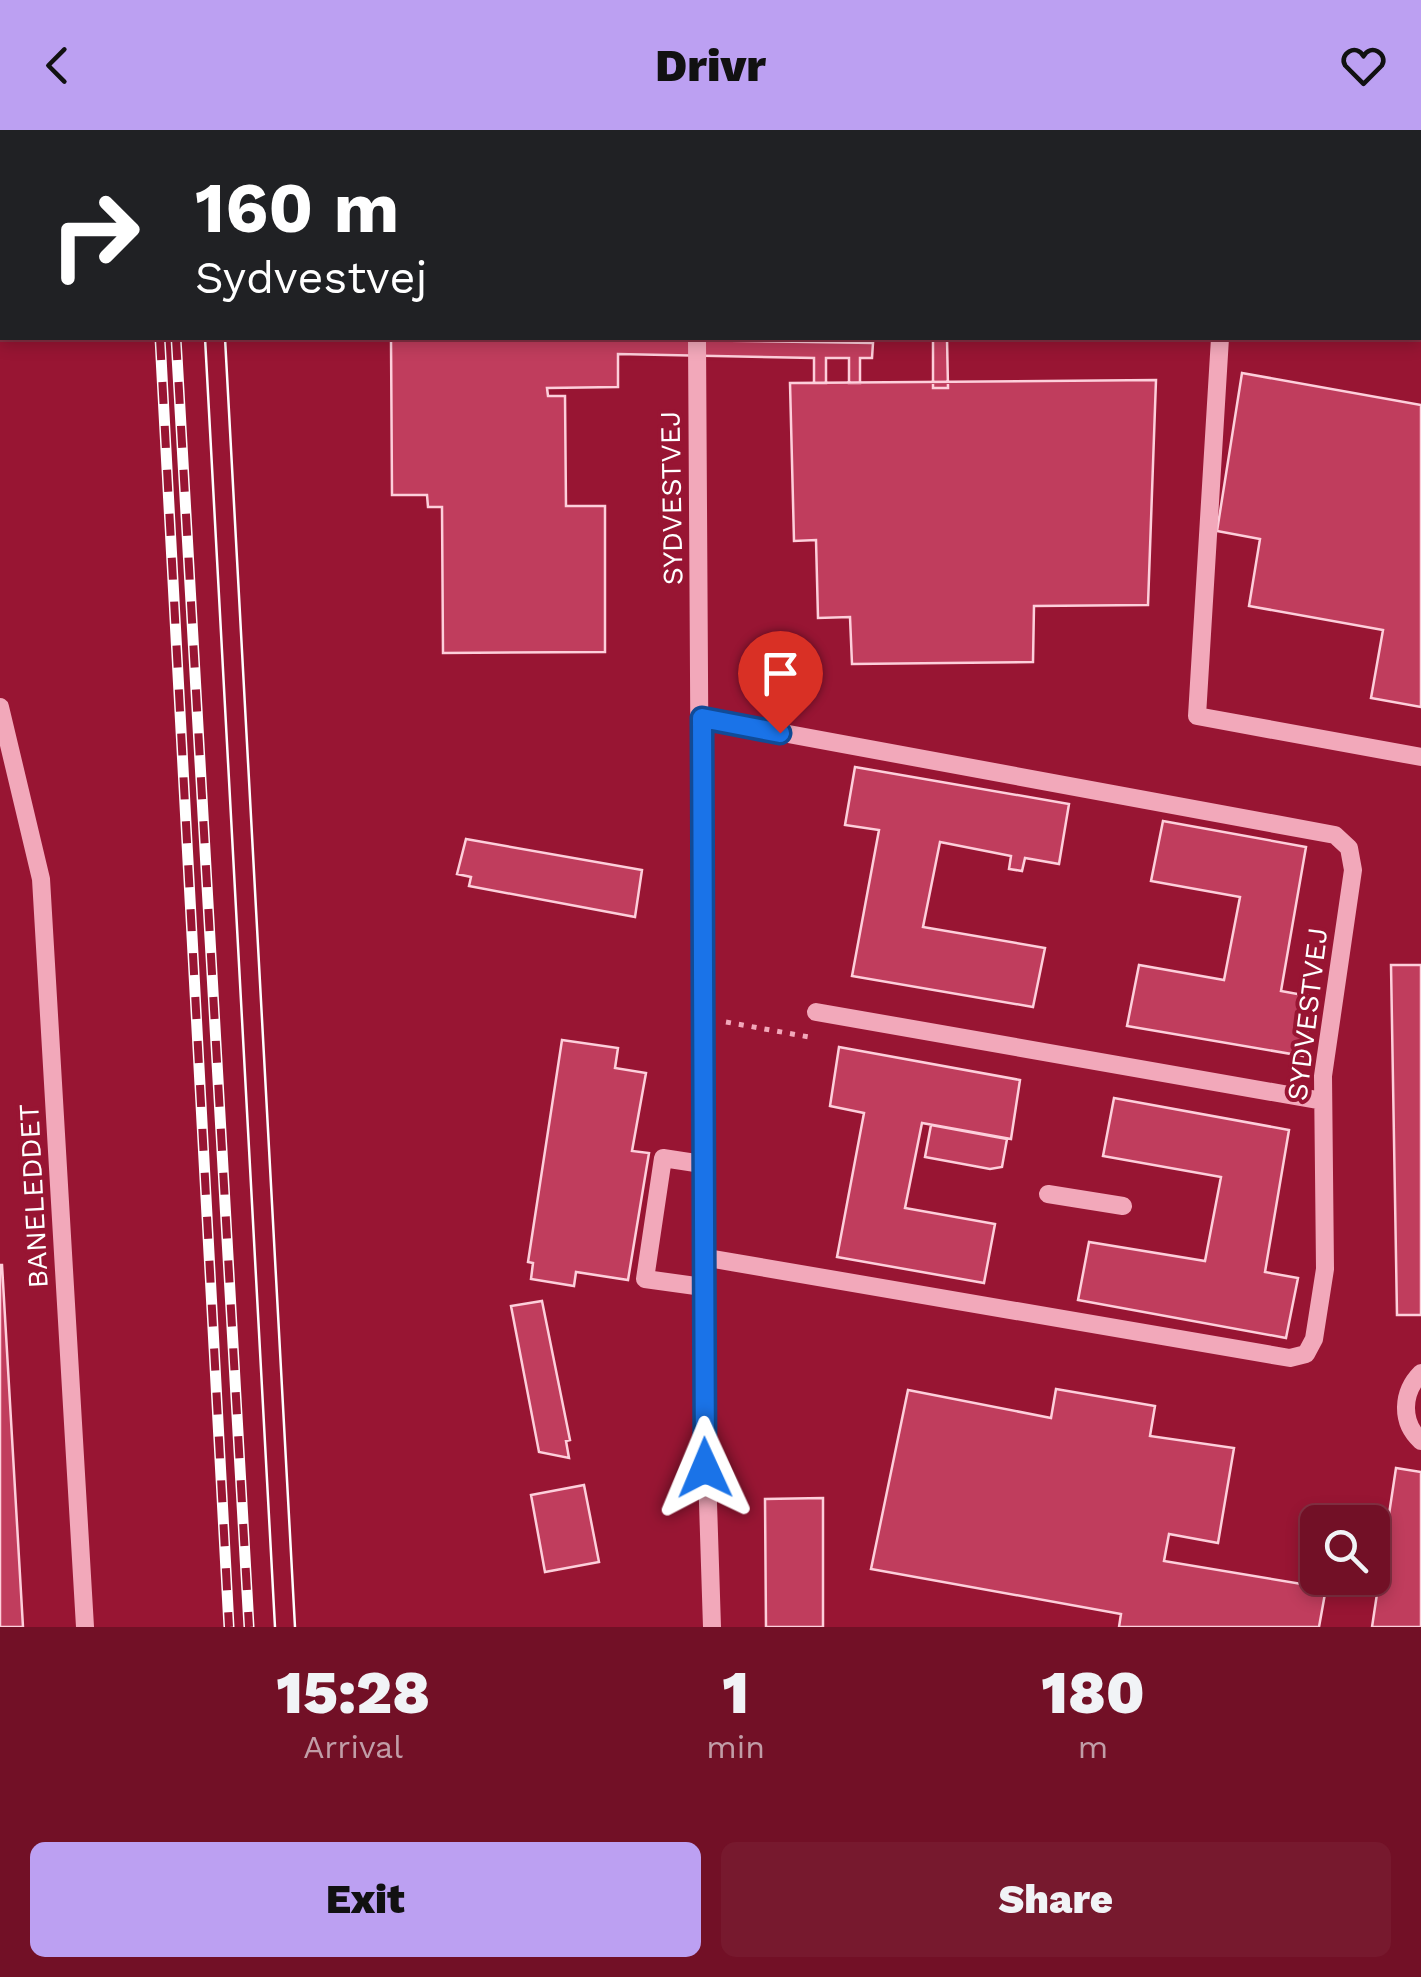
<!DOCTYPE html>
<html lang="en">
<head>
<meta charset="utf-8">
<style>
  :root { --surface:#721026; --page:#77192e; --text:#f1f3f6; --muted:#c19da7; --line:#843043; --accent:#bca0f2 }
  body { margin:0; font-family:"Work Sans",sans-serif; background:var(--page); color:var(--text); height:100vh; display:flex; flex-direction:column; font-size:38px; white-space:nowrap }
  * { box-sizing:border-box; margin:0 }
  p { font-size:32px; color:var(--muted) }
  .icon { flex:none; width:55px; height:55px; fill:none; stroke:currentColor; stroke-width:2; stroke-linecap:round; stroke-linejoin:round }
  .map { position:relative; height:1497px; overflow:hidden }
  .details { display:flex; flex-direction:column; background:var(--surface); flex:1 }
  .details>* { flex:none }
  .top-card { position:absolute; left:0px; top:0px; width:1422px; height:210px; box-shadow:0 5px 15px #0003,0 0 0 2px var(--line); background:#202124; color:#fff; overflow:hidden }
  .fabs { position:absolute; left:1300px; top:1375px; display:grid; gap:20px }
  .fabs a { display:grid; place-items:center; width:90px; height:90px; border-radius:15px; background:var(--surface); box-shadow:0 5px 15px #0003,0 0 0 2px var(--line); font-size:50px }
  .pin { position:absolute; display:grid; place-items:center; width:85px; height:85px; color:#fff; margin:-102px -42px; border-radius:50% 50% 50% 0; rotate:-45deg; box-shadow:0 0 10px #0007 }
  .pin .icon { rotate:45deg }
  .me { position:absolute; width:110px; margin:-55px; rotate:359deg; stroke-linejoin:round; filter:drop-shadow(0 0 8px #0008) }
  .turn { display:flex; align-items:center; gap:35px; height:210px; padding:0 30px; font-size:45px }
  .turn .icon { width:130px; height:130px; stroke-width:2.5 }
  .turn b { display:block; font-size:70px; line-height:85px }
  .eta { display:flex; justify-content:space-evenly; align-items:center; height:170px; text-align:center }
  .eta b { font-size:60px; font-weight:800; line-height:70px }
  .action { display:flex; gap:20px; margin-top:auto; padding:20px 30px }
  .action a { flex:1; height:115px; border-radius:15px; background:var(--accent); color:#111; font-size:40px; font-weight:800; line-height:115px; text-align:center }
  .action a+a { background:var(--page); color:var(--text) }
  header { display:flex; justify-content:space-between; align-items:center; height:130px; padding:0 30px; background:var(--accent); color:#111; font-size:45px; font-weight:800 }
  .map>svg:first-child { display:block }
  .building { fill:#c03d5d; stroke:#fdcfdb; stroke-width:2.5 }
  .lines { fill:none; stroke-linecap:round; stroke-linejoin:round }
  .path { stroke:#f2a8ba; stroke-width:5; stroke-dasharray:5 8; stroke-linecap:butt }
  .minor { stroke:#f2a8ba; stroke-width:18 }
  .tram { stroke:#fff; stroke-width:2.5 }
  .rail-casing { stroke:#fff; stroke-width:11 }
  .rail { stroke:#981533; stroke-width:8; stroke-dasharray:22; stroke-linecap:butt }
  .route-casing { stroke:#114b97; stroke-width:25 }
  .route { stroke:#1a73e8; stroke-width:18 }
  .labels { text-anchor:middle; stroke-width:8; stroke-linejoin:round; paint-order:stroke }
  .street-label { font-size:28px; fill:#fff; stroke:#981533 }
</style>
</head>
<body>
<header><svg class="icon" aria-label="back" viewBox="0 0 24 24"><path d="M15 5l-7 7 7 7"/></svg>Drivr<svg class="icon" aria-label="heart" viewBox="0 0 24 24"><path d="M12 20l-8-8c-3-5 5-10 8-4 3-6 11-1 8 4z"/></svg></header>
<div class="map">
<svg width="1421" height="1497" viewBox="0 0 1421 1497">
  <rect width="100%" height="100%" fill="#981533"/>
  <path class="building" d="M365,0H618V2H365Z
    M788,0H1007V2H788Z
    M1156,0H1277V2H1156Z
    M391,208H549L873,213L872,228H860V253H849V228H826V253H814V228L618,224V257L547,258L548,266H565L566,376H605V522L443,523L442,377H428L427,365H392Z
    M933,208H947L948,258H933Z
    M1242,243L1421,275V577L1371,568L1383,500L1249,476L1260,409L1217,401Z
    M1156,250L1148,475L1034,476L1033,532L852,534L850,487L818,488L816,410L794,411L790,253Z
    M855,637L1069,674L1059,734L1025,728L1022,741L1009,739L1011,726L940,712L923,797L1045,818L1033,877L852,846L879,700L845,695Z
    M1163,691L1306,717L1281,861L1314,867L1303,926L1127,896L1139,835L1224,850L1240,767L1151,751Z
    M466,709L642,740L635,787L469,756L471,747L457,744Z
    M1391,835H1421V1185H1397Z
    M562,910L618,918L615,938L646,943L632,1021L649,1023L628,1150L576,1142L574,1156L531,1149L533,1133L528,1132Z
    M839,917L1020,950L1011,1009L922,993L905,1078L995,1094L984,1153L837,1127L864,983L830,976Z
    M1114,968L1289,1000L1265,1142L1298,1148L1286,1208L1078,1170L1089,1112L1205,1131L1221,1047L1103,1026Z
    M931,995L1007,1009L1002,1037L990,1039L925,1027Z
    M0,1135H2L23,1497H0Z
    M542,1171L570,1310L566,1311L569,1328L539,1322L511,1176Z
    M1056,1259L1155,1276L1150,1306L1234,1318L1218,1413L1169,1404L1164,1431L1326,1458L1319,1497H1119L1121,1484L871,1439L908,1260L1051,1288Z
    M1396,1338L1421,1342V1497H1372Z
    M584,1355L599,1432L545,1442L531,1365Z
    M823,1368V1497H766L765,1369Z"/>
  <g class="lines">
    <path class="path" d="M726,892L809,907"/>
    <path class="minor" d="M691,0V2
      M1322,0V2
      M704,2V0
      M1063,2V0
      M1420,63H1421
      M1420,169H1421
      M697,208L703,1218L712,1497
      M1220,208L1197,586L1421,627
      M0,577L41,749L85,1497
      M702,588L1335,705L1349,718L1353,740L1323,946L1325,1139L1314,1209L1306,1224L1290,1228L702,1127
      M816,882L1323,971
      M702,1034L663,1028L645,1149L703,1157
      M1048,1064L1123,1076
      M1421,1243C1402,1262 1400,1292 1421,1311"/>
    <path class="tram" d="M194,0V2
      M214,0V2
      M205,208L275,1497
      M225,208L295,1497"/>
    <defs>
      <path id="rail" d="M149,0V2
        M168,0V2
        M160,208L229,1497
        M176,208L249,1497"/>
    </defs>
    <use href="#rail" class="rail-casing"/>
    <use href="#rail" class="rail"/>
  </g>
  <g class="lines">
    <defs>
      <path id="route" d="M705,1338L702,588L780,603"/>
    </defs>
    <use href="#route" class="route-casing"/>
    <use href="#route" class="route"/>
  </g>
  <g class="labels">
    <g class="street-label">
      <text transform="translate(671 368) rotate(-91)" y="10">SYDVESTVEJ</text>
      <text transform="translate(1307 884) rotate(-83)" y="10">SYDVESTVEJ</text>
      <text transform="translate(33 1066) rotate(-93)" y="10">BANELEDDET</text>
    </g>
  </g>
</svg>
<div class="fabs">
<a><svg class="icon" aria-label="search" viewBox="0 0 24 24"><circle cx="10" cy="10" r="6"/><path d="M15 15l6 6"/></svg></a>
</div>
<div class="pin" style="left:780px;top:603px;background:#d93025"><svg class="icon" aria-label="arrive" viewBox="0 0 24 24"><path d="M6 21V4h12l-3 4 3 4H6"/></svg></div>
<svg class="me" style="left:705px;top:1338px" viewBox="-20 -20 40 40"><path d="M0-17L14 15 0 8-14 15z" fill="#1a73e8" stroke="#fff" stroke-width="4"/></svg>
<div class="top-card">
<div class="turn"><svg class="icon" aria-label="right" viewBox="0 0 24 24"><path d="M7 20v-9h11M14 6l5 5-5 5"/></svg><div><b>160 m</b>Sydvestvej</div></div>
</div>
</div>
<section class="details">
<div class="eta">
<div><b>15:28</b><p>Arrival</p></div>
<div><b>1</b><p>min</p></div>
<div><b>180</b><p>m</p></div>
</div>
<div class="action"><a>Exit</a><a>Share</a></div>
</section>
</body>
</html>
